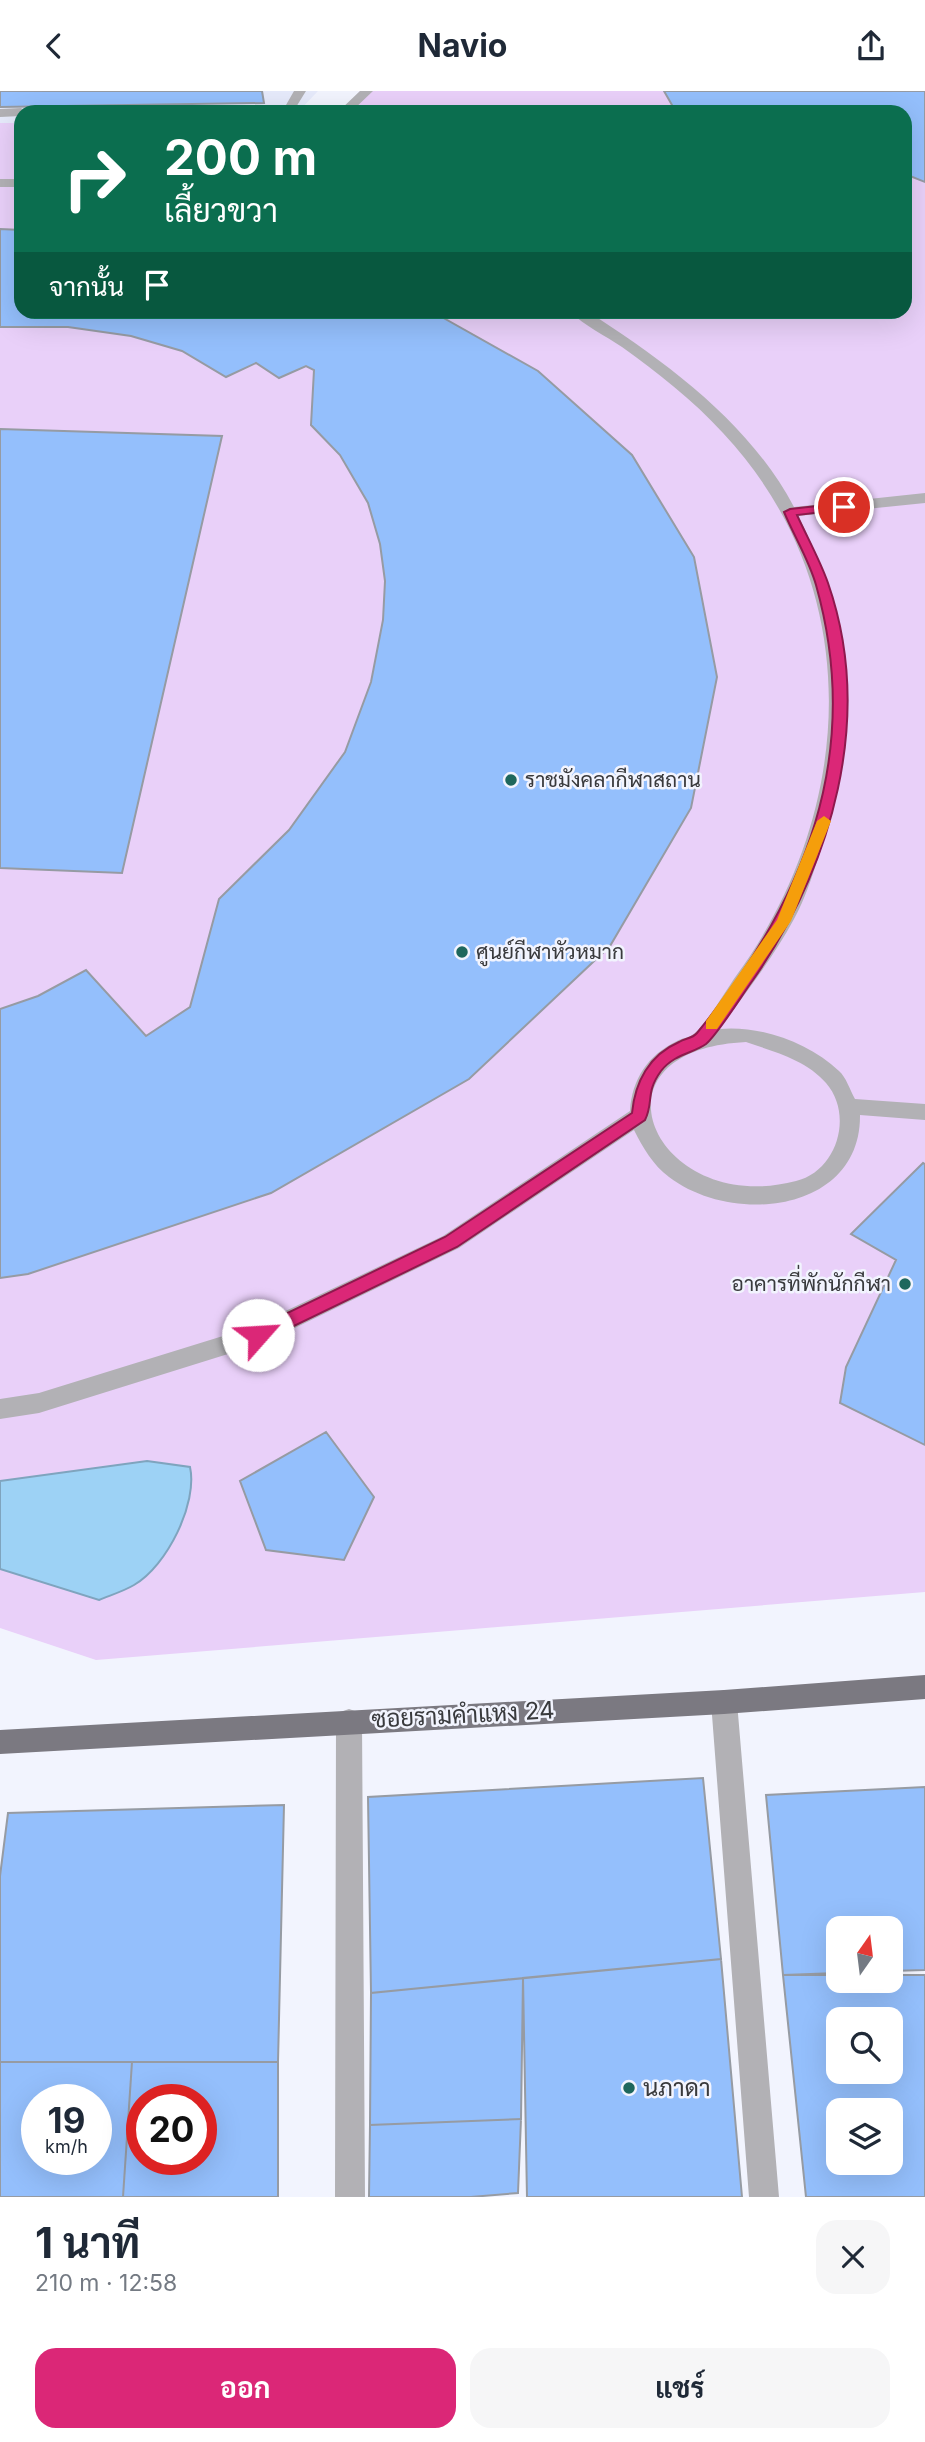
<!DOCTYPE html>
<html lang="th">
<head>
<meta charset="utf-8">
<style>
  :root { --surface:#fff; --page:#f6f6f7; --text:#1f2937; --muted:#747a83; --accent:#db2777 }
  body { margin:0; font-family:Inter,Sarabun,sans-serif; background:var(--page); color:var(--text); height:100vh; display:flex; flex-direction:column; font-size:26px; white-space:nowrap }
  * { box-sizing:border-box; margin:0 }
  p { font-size:23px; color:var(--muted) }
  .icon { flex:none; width:38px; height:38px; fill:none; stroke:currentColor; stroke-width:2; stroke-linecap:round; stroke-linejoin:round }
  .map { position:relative; height:2106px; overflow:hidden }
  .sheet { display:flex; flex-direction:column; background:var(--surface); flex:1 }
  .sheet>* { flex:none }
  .hud { position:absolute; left:14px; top:14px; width:898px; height:214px; border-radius:21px; box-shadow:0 7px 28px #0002; background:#0b6e4f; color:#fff; overflow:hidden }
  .needle { width:46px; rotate:14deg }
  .tools { position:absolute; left:826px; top:1825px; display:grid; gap:14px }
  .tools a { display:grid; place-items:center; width:77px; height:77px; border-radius:14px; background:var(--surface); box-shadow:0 7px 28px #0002; font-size:35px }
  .speed { position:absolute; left:21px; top:1993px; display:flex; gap:14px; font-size:35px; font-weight:700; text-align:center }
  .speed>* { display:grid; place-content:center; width:91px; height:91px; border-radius:50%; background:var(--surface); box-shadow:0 7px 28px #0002; line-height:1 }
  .speed small { font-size:18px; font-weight:400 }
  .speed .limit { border:10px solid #d22; background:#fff; color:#111 }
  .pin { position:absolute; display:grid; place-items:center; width:60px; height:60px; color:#fff; margin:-30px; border:4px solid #fff; border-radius:50%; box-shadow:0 2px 7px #0007 }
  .me { position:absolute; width:77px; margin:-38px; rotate:64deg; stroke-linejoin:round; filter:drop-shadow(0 0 5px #0008) }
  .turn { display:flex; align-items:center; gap:24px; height:147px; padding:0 35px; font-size:32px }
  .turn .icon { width:91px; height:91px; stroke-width:2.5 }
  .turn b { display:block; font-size:49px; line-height:60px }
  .then { display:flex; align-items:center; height:66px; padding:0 35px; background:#0003; gap:14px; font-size:26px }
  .round { display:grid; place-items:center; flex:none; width:74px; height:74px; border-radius:21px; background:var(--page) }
  .overview { display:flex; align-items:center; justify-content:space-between; height:119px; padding:0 35px }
  h1 { font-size:42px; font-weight:700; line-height:52px }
  .primary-button { display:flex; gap:14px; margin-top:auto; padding:14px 35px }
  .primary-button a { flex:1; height:80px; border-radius:21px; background:var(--accent); color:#fff; font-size:28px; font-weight:700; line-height:80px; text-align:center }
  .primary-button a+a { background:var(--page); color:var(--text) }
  header { display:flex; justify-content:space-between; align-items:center; height:91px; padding:0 35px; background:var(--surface); font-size:32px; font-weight:700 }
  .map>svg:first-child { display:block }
  .built { fill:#e6eafb }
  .green { fill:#e9d0f9 }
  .water { fill:#9dd2f5; stroke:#7fa4be; stroke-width:2 }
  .building { fill:#94bffc; stroke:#969ba3; stroke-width:2; fill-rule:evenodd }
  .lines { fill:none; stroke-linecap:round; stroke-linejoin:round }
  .minor { fill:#b2b1b5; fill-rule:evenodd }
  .major { fill:#7b7981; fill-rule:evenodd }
  .route { fill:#db2777; stroke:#8e194d; stroke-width:2 }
  .slow { fill:#f59e0b }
  .poi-dot { fill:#1e675d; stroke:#f2f4fe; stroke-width:2.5 }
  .labels { text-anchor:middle; stroke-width:5; stroke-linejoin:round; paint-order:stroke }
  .poi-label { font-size:21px; fill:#393a3d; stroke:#f2f4fe; text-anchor:start }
  .near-street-label { font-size:24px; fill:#393a3d; stroke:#f2f4fe }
  .near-poi-label { font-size:24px; fill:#393a3d; stroke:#f2f4fe; text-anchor:start }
</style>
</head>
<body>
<header><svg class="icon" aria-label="back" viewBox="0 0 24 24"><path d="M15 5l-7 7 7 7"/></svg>Navio<svg class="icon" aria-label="share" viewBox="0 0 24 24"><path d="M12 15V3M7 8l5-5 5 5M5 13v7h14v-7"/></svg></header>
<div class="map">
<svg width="925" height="2106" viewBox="0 0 925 2106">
  <rect width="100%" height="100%" fill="#f2f4fe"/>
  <path class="built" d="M0,0H318L298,21H21V37H0Z"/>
  <path class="green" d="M360,0H925V1501L96,1569L0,1537V32H21V220H905V21H344Z"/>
  <path class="water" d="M147,1370L190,1376C198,1412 167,1475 134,1494C124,1500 111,1504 99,1509L0,1478V1390Z"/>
  <path class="building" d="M0,0H262L264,12L0,16Z
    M664,0H925V91L905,83V21H676Z
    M0,138L21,139V220H431L538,280L632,364L694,466L717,586L691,717L610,855L469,988L271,1102L28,1183L0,1187V918L38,905L86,879L146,945L190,916L219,808L289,739L345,661L371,591L383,529L385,490L380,453L368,412L340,364L311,334L314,279L306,275L279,287L256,272L226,286L182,260L131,245L68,236H0Z
    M0,338L222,345L122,782L0,777Z
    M923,1072L925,1073V1354L840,1312L846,1276L896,1169L851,1143Z
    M326,1341L374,1406L344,1469L266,1459L240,1390Z
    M703,1687L721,1868L371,1902L368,1706Z
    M925,1696V1879L891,1880V1838H838V1882L783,1884L766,1704Z
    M284,1714L278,1971H0V1785L8,1722Z
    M721,1868L742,2106H527L523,1887Z
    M783,1884H838V1890H891V1884H925V2106H806ZM838,1928H891V1981H838ZM838,2020H891V2072H838Z
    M523,1887L521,2028L370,2034L371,1902Z
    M0,1971H132L123,2106H0ZM37,2009H96V2068H37Z
    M132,1971H278V2106H123ZM142,2009H201V2068H142Z
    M521,2028L518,2102L471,2106H369L370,2034Z"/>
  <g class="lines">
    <path class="minor" d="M294,0H306L293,21H40L46,17L286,14Z
      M360,0H373L351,21H338Z
      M0,18L21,17L27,21H21V25L0,26Z
      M0,88H21V96H0Z
      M570,220H587C666,271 749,331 794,416L925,402V412L798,425C856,536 861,647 819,764C812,786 805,808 794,828C773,867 745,903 719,938C760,934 808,951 839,980C846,986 850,999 855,1008L925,1013V1029L860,1024C861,1121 733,1135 669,1086C653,1074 643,1057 634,1039L459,1157L266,1251L39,1322L0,1328V1308L39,1302L252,1236L443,1145L630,1020C632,988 648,964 677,950C682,947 688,947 692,944C705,936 726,899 736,885C856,720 868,497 723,342C693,309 658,282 622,256C606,245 584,235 570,220ZM746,951C774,961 805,968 826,992C854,1024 837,1080 796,1090C655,1127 579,959 746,951Z
      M724,1599L733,1602L737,1611L779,2106H749L711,1611L715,1602Z
      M349,1618L358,1621L362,1630L365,2106H335L336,1630L340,1621Z"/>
    <path class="major" d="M925,1584V1608L724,1623L0,1663V1639L724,1599Z"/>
  </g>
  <path class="route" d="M844,412L848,413V418L797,424C807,446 820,469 828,492C875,627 832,775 753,889C742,904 718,943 706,953C694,962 674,963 661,980C645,1002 654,1011 645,1029L457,1156L265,1249H252L250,1244L252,1239L445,1146L632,1022C635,991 649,964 679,951C685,947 692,948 697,942C805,810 864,664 816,494C809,469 794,445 784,421L790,418Z"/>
  <path class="slow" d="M824,725L831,730L791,830L717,938H706V930L777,829L817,730Z"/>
  <g class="poi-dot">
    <circle cx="511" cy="689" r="7"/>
    <circle cx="462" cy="861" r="7"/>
    <circle cx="905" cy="1193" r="7"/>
    <circle cx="629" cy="1997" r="7"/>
  </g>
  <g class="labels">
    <g class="poi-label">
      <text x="525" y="696">ราชมังคลากีฬาสถาน</text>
      <text x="476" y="868">ศูนย์กีฬาหัวหมาก</text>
      <text x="891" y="1200" text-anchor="end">อาคารที่พักนักกีฬา</text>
    </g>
    <g class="near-street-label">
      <text transform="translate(463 1624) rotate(-3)" y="8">ซอยรามคำแหง 24</text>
    </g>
    <g class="near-poi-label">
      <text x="643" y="2005">นภาดา</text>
    </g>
  </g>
</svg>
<div class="tools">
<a><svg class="needle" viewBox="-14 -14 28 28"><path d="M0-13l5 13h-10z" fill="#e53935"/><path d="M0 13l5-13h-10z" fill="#747a83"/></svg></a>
<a><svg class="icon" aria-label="search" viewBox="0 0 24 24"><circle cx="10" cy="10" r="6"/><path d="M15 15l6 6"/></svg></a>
<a><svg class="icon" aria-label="layers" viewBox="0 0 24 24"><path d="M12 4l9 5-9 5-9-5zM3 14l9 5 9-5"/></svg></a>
</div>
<div class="speed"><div>19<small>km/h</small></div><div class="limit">20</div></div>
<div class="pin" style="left:844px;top:416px;background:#d93025"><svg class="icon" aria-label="arrive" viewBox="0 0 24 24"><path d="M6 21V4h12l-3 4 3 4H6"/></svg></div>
<svg class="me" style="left:258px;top:1244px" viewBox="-20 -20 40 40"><circle r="19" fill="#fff"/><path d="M0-13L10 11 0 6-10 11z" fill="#db2777"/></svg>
<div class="hud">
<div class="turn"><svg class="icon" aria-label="right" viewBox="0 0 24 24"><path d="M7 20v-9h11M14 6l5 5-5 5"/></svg><div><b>200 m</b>เลี้ยวขวา</div></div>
<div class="then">จากนั้น<svg class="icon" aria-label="arrive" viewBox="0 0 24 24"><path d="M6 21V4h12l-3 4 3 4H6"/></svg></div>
</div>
</div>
<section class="sheet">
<div class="overview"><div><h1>1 นาที</h1><p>210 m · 12:58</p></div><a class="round"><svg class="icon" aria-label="close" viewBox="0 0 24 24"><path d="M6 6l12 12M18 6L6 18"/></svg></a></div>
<div class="primary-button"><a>ออก</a><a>แชร์</a></div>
</section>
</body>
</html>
